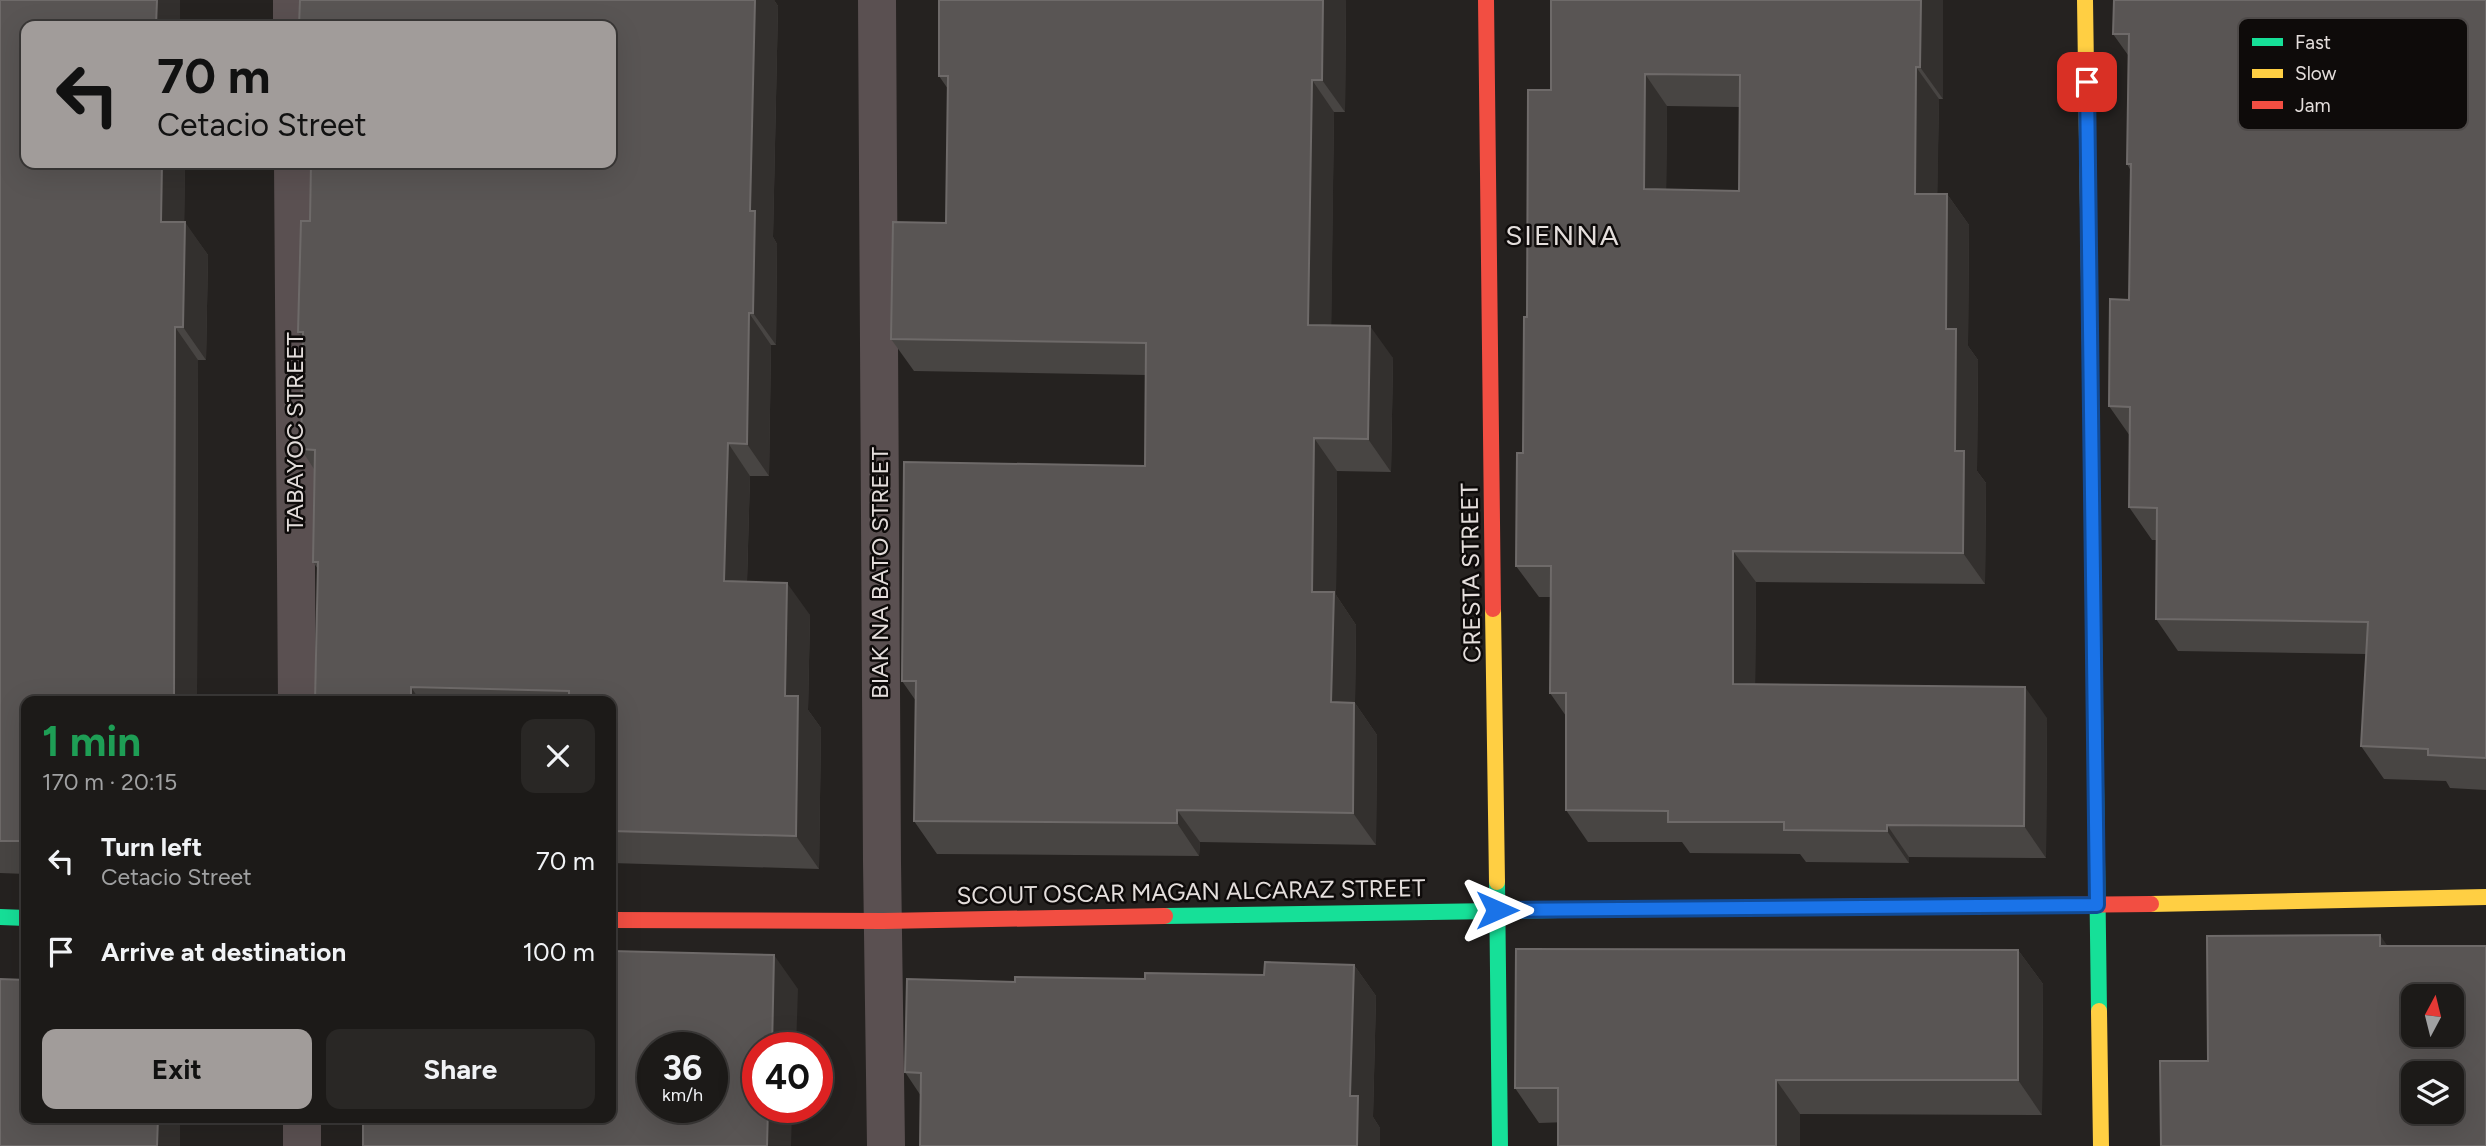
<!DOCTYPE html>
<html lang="en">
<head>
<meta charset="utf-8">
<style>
  :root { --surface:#1c1a18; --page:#292725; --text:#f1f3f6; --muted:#a0a1a2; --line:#3a3837; --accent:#a19c9a }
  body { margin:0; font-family:Figtree,sans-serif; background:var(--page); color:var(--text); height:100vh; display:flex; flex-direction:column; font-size:26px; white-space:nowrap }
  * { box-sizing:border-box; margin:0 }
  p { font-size:23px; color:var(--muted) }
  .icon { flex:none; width:38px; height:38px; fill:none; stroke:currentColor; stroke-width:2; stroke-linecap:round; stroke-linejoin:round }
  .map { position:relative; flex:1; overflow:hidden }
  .sheet { position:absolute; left:21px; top:696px; width:595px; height:427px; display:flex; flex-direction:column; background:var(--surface); border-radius:14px; box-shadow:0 7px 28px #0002,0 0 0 2px var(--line) }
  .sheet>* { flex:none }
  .banner { position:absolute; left:21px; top:21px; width:595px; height:147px; border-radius:14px; box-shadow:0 7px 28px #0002,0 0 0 2px var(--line); background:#a19c9a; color:#111; overflow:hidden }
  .needle { width:46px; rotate:7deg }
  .buttons { position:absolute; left:2401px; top:984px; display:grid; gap:14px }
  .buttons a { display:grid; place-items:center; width:63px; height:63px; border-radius:14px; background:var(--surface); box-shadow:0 7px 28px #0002,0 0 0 2px var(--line); font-size:35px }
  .speed { position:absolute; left:637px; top:1032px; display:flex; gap:14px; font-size:35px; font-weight:700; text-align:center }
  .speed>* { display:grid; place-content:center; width:91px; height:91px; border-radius:50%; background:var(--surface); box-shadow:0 7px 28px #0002,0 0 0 2px var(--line); line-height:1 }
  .speed small { font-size:18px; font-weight:400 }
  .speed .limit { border:10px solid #d22; background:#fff; color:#111 }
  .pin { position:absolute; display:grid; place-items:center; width:60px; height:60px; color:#fff; margin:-30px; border-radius:14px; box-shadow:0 4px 10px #0006 }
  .me { position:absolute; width:77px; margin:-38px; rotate:90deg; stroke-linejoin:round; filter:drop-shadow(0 0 5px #0008) }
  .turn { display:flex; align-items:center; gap:24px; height:147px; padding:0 21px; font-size:32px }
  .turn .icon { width:91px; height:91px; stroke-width:2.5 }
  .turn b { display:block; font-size:49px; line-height:60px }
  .round { display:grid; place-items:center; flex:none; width:74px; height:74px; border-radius:14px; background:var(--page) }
  .headline { display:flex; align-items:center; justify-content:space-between; height:119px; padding:0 21px }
  h1 { font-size:42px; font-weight:700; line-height:52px; color:#1e9e55 }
  .action { display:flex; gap:14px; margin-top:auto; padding:14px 21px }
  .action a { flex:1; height:80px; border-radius:14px; background:var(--accent); color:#111; font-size:28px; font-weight:700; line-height:80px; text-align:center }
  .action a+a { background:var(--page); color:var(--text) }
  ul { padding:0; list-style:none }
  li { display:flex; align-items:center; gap:21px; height:91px; padding:0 21px }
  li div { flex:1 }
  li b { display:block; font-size:26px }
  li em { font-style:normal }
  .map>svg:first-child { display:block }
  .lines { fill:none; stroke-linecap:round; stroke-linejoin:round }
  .street { stroke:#5a5051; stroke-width:38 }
  .fast { stroke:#16e098; stroke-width:16 }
  .slow { stroke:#ffcf43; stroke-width:16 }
  .jam { stroke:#f24e42; stroke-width:16 }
  .wall { fill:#484543; fill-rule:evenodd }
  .shaded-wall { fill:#33302e }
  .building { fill:#595554; stroke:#6e6a69; stroke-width:2; fill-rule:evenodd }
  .route-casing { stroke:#114b97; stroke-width:18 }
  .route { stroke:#1a73e8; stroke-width:12 }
  .labels { text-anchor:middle; stroke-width:5; stroke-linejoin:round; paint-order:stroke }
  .street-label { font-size:24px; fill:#e4dedc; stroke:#0e0b0a }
  .quarter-label { font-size:28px; letter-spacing:2px; fill:#e4dedc; stroke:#0e0b0a }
  .key { fill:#0e0b0a; stroke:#4e4a49; stroke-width:2 }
  .key-label { font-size:19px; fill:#e4dedc }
</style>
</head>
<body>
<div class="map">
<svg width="2486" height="1146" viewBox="0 0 2486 1146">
  <rect width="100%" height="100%" fill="#252220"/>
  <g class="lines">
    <path class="street" d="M292,0V26
      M877,0L882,862L886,1146
      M293,163L297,702
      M302,1118V1146"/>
    <path class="fast" d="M2093,556L2099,1011
      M1497,882L1500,1146
      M1165,916L1629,909
      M0,917L26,918"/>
    <path class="slow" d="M2085,0L2093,556
      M1493,609L1497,882
      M2151,904L2486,897
      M2099,1011L2101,1146"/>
    <path class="jam" d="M1486,0L1493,609
      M1629,909L2151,904
      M611,920L883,921L1165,916"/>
  </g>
  <path class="wall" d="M0,0L26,163H185L184,222L208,255L206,360H198L197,702H26V874L0,873Z
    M300,0H774L778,6L773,237L777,244L776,345H771L769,476H750L747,582L810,615L808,710L821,728L819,869L611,863V702H315L318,569L313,562L314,469L301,449L303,339L298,332L310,221L611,163Z
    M939,0H1346L1345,112H1334L1331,325L1393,358L1391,472L1337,471L1336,595L1356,625L1355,703L1377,735L1376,845L1200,842L1199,856L937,854L914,821L916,701L902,681L1145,466L1146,375L914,371L891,339L946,223L948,89L939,76Z
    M1551,0H1943V99H1939L1937,194H1947L1969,225L1968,346L1978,360L1977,471L1986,483L1985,584L1756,582L1755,684L2047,718L2046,858L1909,857V863L1806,862L1800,854L1690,853L1682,842H1588L1566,810V716L1550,693L1551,597H1539L1516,566L1523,453L1527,317L1551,90ZM1667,106L1740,107L1739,191L1666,190Z
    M2486,0V790L2450,788L2446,781L2384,779L2361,746L2366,654L2178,651L2156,619L2157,540H2152L2129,507L2130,436L2109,406L2129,300L2131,171L2127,164L2128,55L2113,34Z
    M2018,950L2043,984L2042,1115L1800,1114L1539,1123L1515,1088Z
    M1354,965L1376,996L1373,1117L1380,1128L921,1096L905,1072L1015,982L1264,975Z
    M26,1118H237V1120Z"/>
  <path class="shaded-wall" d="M157,0H180V26H156Z
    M755,0H774L778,6L773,237L777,244L776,345L753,313L750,211Z
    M1323,0H1346L1345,112L1322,80Z
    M1921,0H1943V99L1920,67Z
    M1916,67L1939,99L1937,225L1915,194Z
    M1645,74L1667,106L1666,221L1644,189Z
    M1312,80L1334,112L1331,357L1308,325Z
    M162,163H185L184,255L161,222Z
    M1947,194L1969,225L1968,346L1978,360L1977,471L1986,483L1985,584L1963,553L1946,329Z
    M185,222L208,255L206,360L183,327Z
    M749,313L771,345L769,476L747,444Z
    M1370,326L1393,358L1391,472L1368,439Z
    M175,327L198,360L197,702H174Z
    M1314,438L1337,471L1336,595L1356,625L1355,703L1377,735L1376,845L1353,813L1331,702L1312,592Z
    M728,443L750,476L746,614L724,581Z
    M1733,551L1756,582L1755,715L1733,684Z
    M787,583L810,615L808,710L821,728L819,869L796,836L785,696Z
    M411,687L421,702H411Z
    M2025,687L2047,718L2046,858L2024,826Z
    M1177,810L1200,842L1199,856L1177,823Z
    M1887,825L1909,857V863L1887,831Z
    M2380,935L2404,970L2380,946Z
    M2018,950L2043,984L2042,1115L2018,1080Z
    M774,955L798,989L796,1048H772Z
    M1354,965L1376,996L1373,1117L1380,1128V1146H1357L1350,1096Z
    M1776,1080L1800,1114V1146H1776Z
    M768,1108H788L792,1112L791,1146H767Z
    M158,1118H180V1146H157Z"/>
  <path class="building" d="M0,0H157L156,26H26V163H162L161,222H185L183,327H175L174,702H26V841H0Z
    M300,0H755L750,211H755L753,313H749L747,444L728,443L724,581L787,583L785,696H798L796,836L611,831V702H569V691L411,687V702H315L318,562H313L315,450L301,449L303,332H298L301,221H310L311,163H611V26H299Z
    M939,0H1323L1322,80H1312L1308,325L1370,326L1368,439L1314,438L1312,592H1334L1331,702L1354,703L1353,813L1177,810V823L914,821L916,681H902L904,462L1145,466L1146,343L891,339L893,222L946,223L948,76H939Z
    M1551,0H1921L1920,67H1916L1915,194H1947L1946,329H1956L1955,451H1964L1963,553L1733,551V684L2025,687L2024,826L1887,825V831L1784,830V822H1668V811L1566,810V693H1550L1551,566H1516L1517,453H1523L1524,317H1527L1528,90H1551ZM1645,74L1740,75L1739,191L1644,189Z
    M2114,0H2486V758L2428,755V749L2361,746L2368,622L2156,619L2157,508L2129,507L2130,407L2109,406L2110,299L2129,300L2131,164H2127L2129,34H2113Z
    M2380,935V946H2486V1146H2161L2160,1061H2208L2207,936ZM2413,996H2452V1034H2413ZM2413,1073H2452V1111H2413Z
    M1516,949L2018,950V1080H1776V1146H1558V1088H1515Z
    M611,951L774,955L772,1048H758V1108H768L767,1146H363V1118H611ZM653,1048H712V1108H653Z
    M1265,962L1354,965L1350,1096H1358L1357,1146H920L921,1073L905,1072L907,979L1015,982V977L1145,979V973L1264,975Z
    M0,979L26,980V1118H158L157,1146H0Z"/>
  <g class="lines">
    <defs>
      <path id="route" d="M1497,910L2097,905L2087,82"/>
    </defs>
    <use href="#route" class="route-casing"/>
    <use href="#route" class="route"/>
  </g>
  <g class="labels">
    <g class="street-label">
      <text transform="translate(295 432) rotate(-90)" y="8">TABAYOC STREET</text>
      <text transform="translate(880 573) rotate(-90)" y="8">BIAK NA BATO STREET</text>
      <text transform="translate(1471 573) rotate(-91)" y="8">CRESTA STREET</text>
      <text transform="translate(1191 892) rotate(-1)" y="8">SCOUT OSCAR MAGAN ALCARAZ STREET</text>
    </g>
    <g class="quarter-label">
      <text x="1563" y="245">SIENNA</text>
    </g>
  </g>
  <rect x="2238" y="18" width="230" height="112" rx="10" class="key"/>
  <rect x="2252" y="38" width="31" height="8" fill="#16e098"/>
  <rect x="2252" y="69" width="31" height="9" fill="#ffcf43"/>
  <rect x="2252" y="101" width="31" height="8" fill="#f24e42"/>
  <g class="key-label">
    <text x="2295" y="49">Fast</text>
    <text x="2295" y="80">Slow</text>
    <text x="2295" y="112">Jam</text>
  </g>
</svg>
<div class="buttons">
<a><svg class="needle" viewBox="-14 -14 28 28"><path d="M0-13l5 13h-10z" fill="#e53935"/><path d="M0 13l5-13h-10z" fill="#a0a1a2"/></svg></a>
<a><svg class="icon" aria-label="layers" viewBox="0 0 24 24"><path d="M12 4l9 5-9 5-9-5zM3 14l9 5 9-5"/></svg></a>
</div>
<div class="speed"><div>36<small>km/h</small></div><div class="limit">40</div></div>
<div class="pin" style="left:2087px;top:82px;background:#d93025"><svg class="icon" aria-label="arrive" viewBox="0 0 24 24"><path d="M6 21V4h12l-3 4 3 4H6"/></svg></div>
<svg class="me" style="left:1497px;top:910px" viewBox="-20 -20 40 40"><path d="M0-17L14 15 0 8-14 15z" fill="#1a73e8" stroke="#fff" stroke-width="4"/></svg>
<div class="banner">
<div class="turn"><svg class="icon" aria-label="left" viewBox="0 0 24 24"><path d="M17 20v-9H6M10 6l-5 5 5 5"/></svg><div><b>70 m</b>Cetacio Street</div></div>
</div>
<section class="sheet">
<div class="headline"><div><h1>1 min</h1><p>170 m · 20:15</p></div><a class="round"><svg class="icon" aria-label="close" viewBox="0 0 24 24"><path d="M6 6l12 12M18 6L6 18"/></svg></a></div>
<ul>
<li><svg class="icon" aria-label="left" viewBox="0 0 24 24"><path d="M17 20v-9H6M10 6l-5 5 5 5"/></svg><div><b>Turn left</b><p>Cetacio Street</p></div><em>70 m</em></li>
<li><svg class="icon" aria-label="arrive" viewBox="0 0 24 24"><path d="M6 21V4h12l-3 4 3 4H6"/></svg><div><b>Arrive at destination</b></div><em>100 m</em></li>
</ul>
<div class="action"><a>Exit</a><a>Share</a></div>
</section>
</div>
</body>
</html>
